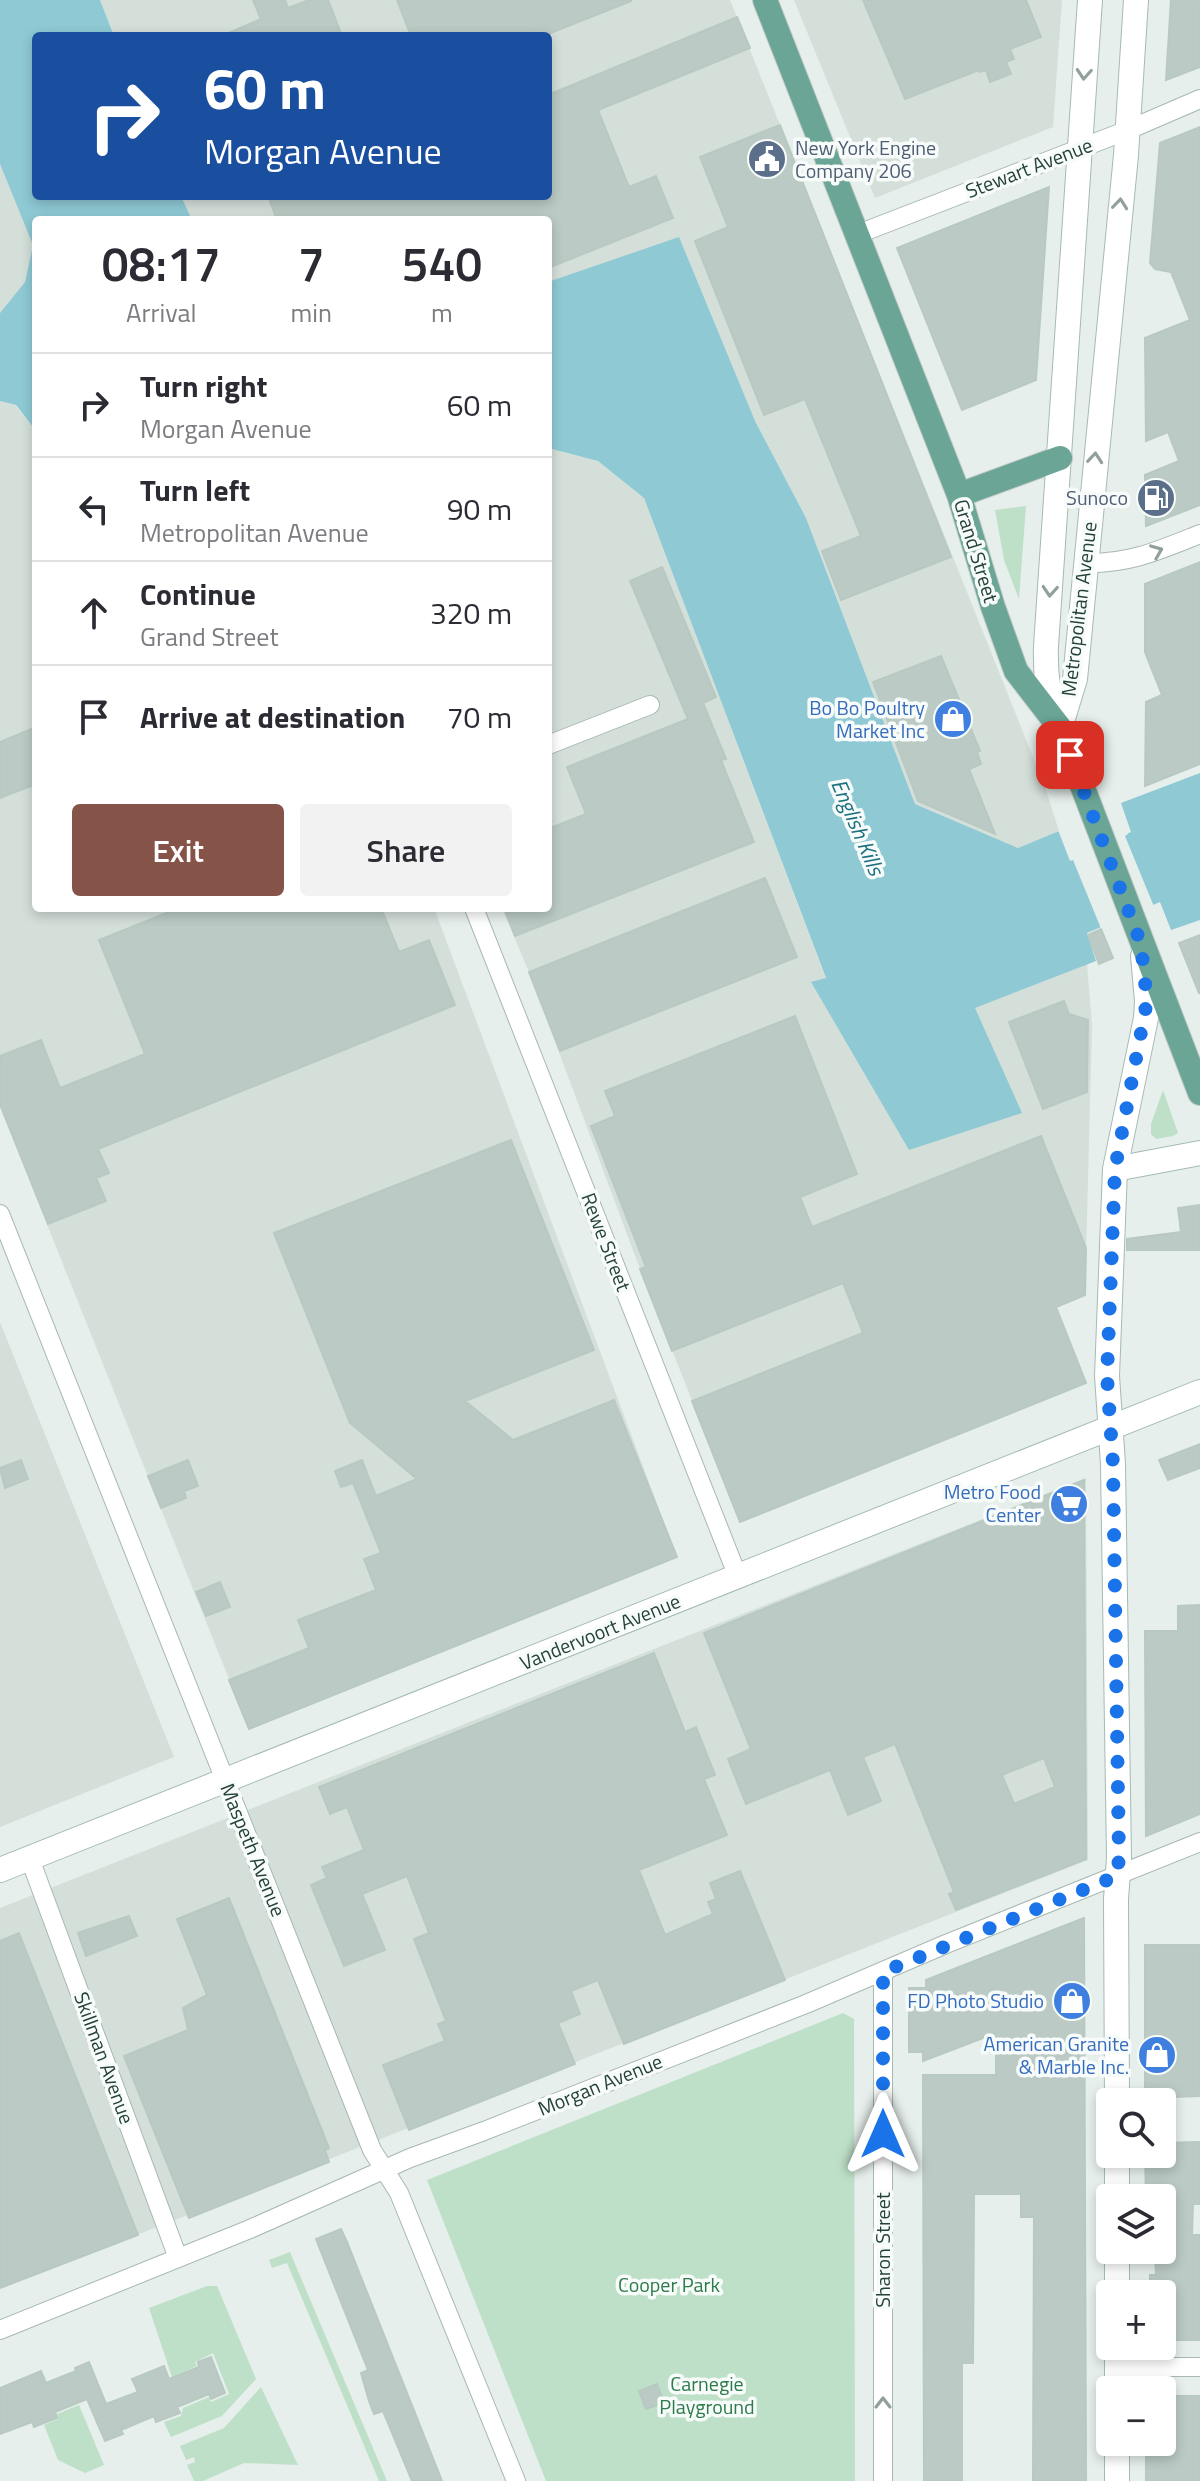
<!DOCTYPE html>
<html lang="en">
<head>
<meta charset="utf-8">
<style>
  :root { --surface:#fff; --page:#f2f2f3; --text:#2b2b33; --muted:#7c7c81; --line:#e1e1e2; --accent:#855347 }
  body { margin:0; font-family:"Titillium Web",sans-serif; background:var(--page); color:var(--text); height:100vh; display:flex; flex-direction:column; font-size:30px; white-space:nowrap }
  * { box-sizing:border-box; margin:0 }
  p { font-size:26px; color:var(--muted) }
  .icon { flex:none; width:44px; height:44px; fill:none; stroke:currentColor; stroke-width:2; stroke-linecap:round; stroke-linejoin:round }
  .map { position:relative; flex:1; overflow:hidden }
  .details { position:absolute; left:32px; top:216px; width:520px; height:696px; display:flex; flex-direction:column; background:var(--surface); border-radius:8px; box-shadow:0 4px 12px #0003 }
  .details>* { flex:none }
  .guide { position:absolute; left:32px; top:32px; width:520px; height:168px; border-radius:8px; box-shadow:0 4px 12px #0003; background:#1a4fa0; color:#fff; overflow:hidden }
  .tools { position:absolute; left:1096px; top:2088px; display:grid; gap:16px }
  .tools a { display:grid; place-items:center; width:80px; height:80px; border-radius:8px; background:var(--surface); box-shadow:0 4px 12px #0003; font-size:40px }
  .pin { position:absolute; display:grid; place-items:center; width:68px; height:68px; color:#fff; margin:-34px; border-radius:16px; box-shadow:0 4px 12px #0006 }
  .me { position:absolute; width:88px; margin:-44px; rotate:0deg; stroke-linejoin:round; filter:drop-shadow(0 0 6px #0008) }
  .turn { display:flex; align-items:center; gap:28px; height:168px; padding:0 40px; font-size:36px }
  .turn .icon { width:104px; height:104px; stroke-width:2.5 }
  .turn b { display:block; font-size:56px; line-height:68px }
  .eta { display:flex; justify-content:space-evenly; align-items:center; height:136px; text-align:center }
  .eta b { font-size:48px; font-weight:600; line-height:56px }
  .button { display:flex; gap:16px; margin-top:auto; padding:16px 40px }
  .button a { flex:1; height:92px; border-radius:8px; background:var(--accent); color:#fff; font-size:32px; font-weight:600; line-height:92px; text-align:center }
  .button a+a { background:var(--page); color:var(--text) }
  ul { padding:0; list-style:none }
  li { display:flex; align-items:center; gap:24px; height:104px; padding:0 40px; border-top:2px solid var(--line) }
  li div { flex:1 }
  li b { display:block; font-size:30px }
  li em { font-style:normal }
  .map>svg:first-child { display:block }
  .built { fill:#d4dfda }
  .green { fill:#bfe0c8 }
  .water { fill:#8ec9d4 }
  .pier { fill:#e6efeb }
  .building { fill:#bbcac4; stroke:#b8c9c2; stroke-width:2; fill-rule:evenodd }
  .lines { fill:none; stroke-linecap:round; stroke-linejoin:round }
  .minor-casing { stroke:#a8b8b2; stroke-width:20 }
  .secondary-casing { stroke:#a4bbb3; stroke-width:26 }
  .primary-casing { stroke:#c2cac8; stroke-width:26 }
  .minor { stroke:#fff; stroke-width:18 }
  .secondary { stroke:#fff; stroke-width:24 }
  .primary { stroke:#6aa596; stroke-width:24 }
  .oneway { stroke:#92a09c }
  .route { stroke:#1a73e8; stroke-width:14; stroke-dasharray:0 25.2 }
  .labels { text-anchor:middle; stroke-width:7; stroke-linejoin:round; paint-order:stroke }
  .service-label { font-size:20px; fill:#4e5e75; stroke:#f7fbf9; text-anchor:start }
  .street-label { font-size:20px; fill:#24423a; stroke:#f7fbf9 }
  .shop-label { font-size:20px; fill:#366cbe; stroke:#f7fbf9; text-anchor:end }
  .park-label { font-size:20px; fill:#2d7a4b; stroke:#f7fbf9 }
  .water-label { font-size:22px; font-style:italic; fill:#1c6f80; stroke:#f7fbf9 }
</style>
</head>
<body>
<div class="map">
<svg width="1200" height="2481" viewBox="0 0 1200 2481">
  <rect width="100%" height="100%" fill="#e6efeb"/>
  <path class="built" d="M100,0H730L1045,787L1059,831L1018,848L915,804L806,518L755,421L548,282V220H192L181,196H548V36H114Z
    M794,0H1062L1053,127L875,198Z
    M0,164L33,244L25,282L0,313Z
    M0,401L15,405L36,431V908H434L677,1557L249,1729L0,1107Z
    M548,448L598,461L644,498L826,979L812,983L974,1008L1087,964L1092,1025L1085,1295L1056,1307L1086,1383L740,1522L640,1269L529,972L502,908H548Z
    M0,1322L174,1757L0,1827Z
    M1086,1478L1088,1860L0,2289V1908Z"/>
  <path class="green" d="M1026,506L1019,599L1004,560L995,510Z
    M1163,1090L1178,1133L1173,1136L1156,1139L1151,1134V1124Z
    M843,2013L854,2019L855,2481H546L427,2180Z
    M290,2252L387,2481H379L287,2263L272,2268L269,2260Z
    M207,2286H217L256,2379L222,2416L171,2437L164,2422L181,2416L183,2408L209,2397L211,2402L229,2394L213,2353L195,2362L197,2366L172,2377L149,2308Z
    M261,2387L298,2465L244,2463L203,2481H194L187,2465L195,2462L194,2457L186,2460L180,2446L224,2428Z
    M79,2405L104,2465L85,2473L58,2460L44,2425L58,2419L57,2414Z"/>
  <path class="water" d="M0,0H100L114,36H36V196H181L192,220H36V431L16,405L0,401V313L25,282L33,245L0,164Z
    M679,237L755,421L806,518L915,804L1018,848L1059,831L1072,857L1131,832L1121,803L1200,773V920L1171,930L1160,902L1087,933L1096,961L975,1008L1022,1113L909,1150L811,982L826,978L644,498L598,461L548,448V282Z"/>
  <path class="pier" d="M1120,813L1128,834L1125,836L1155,909L1102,931L1073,860L1070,861L1058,830L1063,828L1074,852L1126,830Z"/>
  <path class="building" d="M253,0H285L288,8L309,0H328L342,36H222L261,19Z
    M397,0H631V1L543,36H411Z
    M863,0H1026L1041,37L1010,49L1014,59L1006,62L1011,74L990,82L986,70L980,72L979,70L905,99Z
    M1171,0H1200V67L1166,80Z
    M737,17L750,48L598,110L629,187L656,176L673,218L548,268V220H277L268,196H548V95Z
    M780,125L951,557L841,600L822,551L861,536L805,399L764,415L695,241L728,227L700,157Z
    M1200,127V505L1146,526L1145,475L1179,461L1168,432L1146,441L1145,338L1190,320L1171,272L1155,269L1150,263L1160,143Z
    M1049,187L1036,380L962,410L897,248Z
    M1200,562V764L1145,786L1146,702L1162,695L1145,652V584Z
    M662,567L716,697L703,703L726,759L721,760L754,842L515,936L504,908H548V829L586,814L567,767L688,719L630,581Z
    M941,656L980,751L977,752L981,764L969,769L995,834L918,801L873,682Z
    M36,727V784L0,798V742Z
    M765,878L797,957L560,1051L529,972Z
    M179,908H381L399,952L429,940L455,1005L98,1149L109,1173L96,1178L106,1201L48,1224L0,1104V1056L41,1040L60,1088L145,1054L99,940Z
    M1101,929L1113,958L1099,964L1088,935Z
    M1200,935V993H1199L1179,943Z
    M1064,1001L1069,1014L1088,1020L1087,1092L1043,1109L1009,1022Z
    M795,1016L857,1174L800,1197L812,1227L1041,1136L1086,1248L1085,1295L1056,1307L1086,1383L740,1522L692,1401L863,1333L843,1283L672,1351L640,1269L646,1267L591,1126L615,1116L605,1091Z
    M511,1140L594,1350L465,1401L513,1440L614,1400L677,1557L249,1729L229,1680L309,1648L298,1620L376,1590L364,1559L381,1553L353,1483L341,1487L335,1471L362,1460L376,1496L417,1479L350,1423L274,1233Z
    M1200,1205V1250H1127V1239L1181,1232L1178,1208Z
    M1200,1444V1468L1168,1480L1159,1460Z
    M21,1460L28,1479L5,1488L0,1468Z
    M188,1460L198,1486L184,1491L186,1498L161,1508L148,1476Z
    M1084,1480L1086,1859L956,1910L949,1894L954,1892L895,1744L863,1757L881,1801L848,1815L830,1770L746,1804L728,1759L751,1749L704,1633ZM1044,1758L1055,1787L1014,1804L1002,1775Z
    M220,1582L230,1607L206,1616L196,1592Z
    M1200,1605V1814L1146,1836L1145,1631H1178V1606Z
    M654,1653L685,1732L696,1727L715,1775L704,1779L727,1835L639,1870L665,1935L713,1914L708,1902L716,1899L710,1883L740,1871L785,1980L624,2044L598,1980L571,1991L580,2014L558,2023L575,2064L409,2130L383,2065L445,2041L438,2024L446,2021L414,1939L429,1933L407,1876L362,1894L385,1950L344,1966L311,1885L327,1878L322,1867L364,1850L347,1807L330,1814L319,1787Z
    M229,1898L329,2148L325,2150L329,2162L189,2218L124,2056L188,2030L183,2008L207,1995L177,1919Z
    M129,1916L137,1936L86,1956L78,1933Z
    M1084,1918L1086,2481H1033L1034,2217H1021V2194H974L973,2363H962V2481H924L923,2075H996V2033L923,2061V2052H909V1988H926V1980Z
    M19,1933L138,2235L0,2288V1941Z
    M1145,1945H1200V2096L1145,2098Z
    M1200,2142V2204H1193L1192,2235H1200V2340H1162V2294H1150V2275H1156L1155,2250H1162V2198H1146L1145,2154H1162V2143Z
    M341,2229L347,2242L442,2481H412L383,2411L374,2414L369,2401L361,2373L368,2370L316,2239Z
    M211,2357L225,2393L211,2399L209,2394L177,2407L180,2413L156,2422L154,2416L121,2430L123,2434L105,2441L87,2399L55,2412L57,2418L34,2427L32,2422L0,2434V2388L41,2371L46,2383L76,2371L75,2368L89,2362L106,2404L138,2392L132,2379L164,2366L169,2379L199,2367L198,2362Z
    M657,2384L664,2403L646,2409L639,2391Z
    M1162,2396H1200V2481H1146V2442H1162Z"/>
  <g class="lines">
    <defs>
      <path id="minor" d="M858,234L1128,130L1200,99
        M1085,563C1130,564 1160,550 1200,534
        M548,745L650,705
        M474,908L738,1577
        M0,1214L372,2150L399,2193L516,2481
        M30,1859L178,2258
        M0,2330L250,2229L410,2158L484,2131L806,2004L946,1944L1200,1842
        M1117,2367H1200
        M883,2481V1972"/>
      <path id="secondary" d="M1058,722C1048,696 1045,674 1046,646L1090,0
        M1060,728L1075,679L1126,155L1136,0
        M1115,1169L1200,1153
        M0,1870L1200,1392
        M1117,2102L1116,1899L1119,1858L1113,1464L1107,1376L1115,1169L1146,1018L1147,1001L1143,956
        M1117,2198V2154
        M1117,2294V2250
        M1117,2346V2390
        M1117,2442V2481"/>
      <path id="primary" d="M765,0L959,495L993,607L1016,671L1060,728L1200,1093
        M959,495L1060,458"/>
    </defs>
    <use href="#minor" class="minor-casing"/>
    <use href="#secondary" class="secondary-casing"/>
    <use href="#primary" class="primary-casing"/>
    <use href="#minor" class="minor"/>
    <use href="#secondary" class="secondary"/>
    <use href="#primary" class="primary"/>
  </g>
  <defs><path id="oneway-chevron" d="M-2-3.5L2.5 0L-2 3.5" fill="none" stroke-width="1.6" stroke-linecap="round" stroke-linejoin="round" transform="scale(2)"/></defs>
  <g class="oneway">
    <use href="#oneway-chevron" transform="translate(1084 74) rotate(94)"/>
    <use href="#oneway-chevron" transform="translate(1120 204) rotate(-84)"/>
    <use href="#oneway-chevron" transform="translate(1095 458) rotate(-85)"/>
    <use href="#oneway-chevron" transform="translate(1157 551) rotate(-22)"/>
    <use href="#oneway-chevron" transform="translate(1050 591) rotate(94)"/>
    <use href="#oneway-chevron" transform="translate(883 2403) rotate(-90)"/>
  </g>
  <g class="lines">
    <path class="route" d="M883,2134V1972L1117,1876L1119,1858L1113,1464L1107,1376L1115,1169L1147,1001L1141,944L1070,755"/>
  </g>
  <defs>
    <symbol id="civic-disc" viewBox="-11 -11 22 22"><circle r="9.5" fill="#5c6f8a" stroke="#f7fbf9"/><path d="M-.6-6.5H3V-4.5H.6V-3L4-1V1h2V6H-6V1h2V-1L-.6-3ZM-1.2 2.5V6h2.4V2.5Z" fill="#fff"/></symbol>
    <symbol id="fuel-disc" viewBox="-11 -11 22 22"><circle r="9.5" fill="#5c6f8a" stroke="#f7fbf9"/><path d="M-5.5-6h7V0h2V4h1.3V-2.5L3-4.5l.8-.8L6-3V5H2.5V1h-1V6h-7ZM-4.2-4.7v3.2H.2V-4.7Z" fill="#fff"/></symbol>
    <symbol id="shop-disc" viewBox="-11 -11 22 22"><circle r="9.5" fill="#3f7fe0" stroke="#f7fbf9"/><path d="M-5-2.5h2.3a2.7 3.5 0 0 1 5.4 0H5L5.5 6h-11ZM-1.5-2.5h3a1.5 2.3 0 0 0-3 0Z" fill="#fff"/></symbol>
    <symbol id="supermarket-disc" viewBox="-11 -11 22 22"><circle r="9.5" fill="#3f7fe0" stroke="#f7fbf9"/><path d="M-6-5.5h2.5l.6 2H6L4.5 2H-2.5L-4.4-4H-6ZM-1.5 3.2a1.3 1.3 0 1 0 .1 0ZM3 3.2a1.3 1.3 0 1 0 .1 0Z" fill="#fff"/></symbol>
  </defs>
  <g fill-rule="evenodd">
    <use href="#civic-disc" x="745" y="137" width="44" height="44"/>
    <use href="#fuel-disc" x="1134" y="476" width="44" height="44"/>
    <use href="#shop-disc" x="931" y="697" width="44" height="44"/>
    <use href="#supermarket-disc" x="1047" y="1482" width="44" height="44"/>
    <use href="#shop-disc" x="1050" y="1979" width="44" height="44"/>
    <use href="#shop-disc" x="1135" y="2033" width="44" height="44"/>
  </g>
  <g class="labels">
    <g class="service-label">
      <text x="795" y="155">New York Engine<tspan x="795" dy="23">Company 206</tspan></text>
      <text x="1128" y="505" text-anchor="end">Sunoco</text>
    </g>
    <g class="street-label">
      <text transform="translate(1029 168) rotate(-21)" y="7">Stewart Avenue</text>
      <text transform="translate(976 551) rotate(73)" y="7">Grand Street</text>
      <text transform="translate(1079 609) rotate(-83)" y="7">Metropolitan Avenue</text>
      <text transform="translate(606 1242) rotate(69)" y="7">Rewe Street</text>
      <text transform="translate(600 1632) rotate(-22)" y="7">Vandervoort Avenue</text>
      <text transform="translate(253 1850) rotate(68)" y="7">Maspeth Avenue</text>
      <text transform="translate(104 2058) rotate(70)" y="7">Skillman Avenue</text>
      <text transform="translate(600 2085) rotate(-22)" y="7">Morgan Avenue</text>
      <text transform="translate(883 2250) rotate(-90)" y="7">Sharon Street</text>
    </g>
    <g class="shop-label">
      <text x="925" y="715">Bo Bo Poultry<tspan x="925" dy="23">Market Inc</tspan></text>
      <text x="1041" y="1499">Metro Food<tspan x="1041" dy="23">Center</tspan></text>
      <text x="1044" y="2008">FD Photo Studio</text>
      <text x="1129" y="2051">American Granite<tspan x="1129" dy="23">&amp; Marble Inc.</tspan></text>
    </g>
    <g class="park-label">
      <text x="669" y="2292">Cooper Park</text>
      <text x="707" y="2391">Carnegie<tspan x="707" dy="23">Playground</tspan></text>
    </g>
    <g class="water-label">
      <text transform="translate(858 827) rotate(67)" y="8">English Kills</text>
    </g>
  </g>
</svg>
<div class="tools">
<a><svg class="icon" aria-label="search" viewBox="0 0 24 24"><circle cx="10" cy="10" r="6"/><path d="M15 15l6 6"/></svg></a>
<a><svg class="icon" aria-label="layers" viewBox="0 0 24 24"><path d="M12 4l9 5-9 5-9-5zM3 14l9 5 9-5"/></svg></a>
<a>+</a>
<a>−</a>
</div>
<div class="pin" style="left:1070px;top:755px;background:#d93025"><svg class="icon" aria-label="arrive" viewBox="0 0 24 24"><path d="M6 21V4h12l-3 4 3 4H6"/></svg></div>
<svg class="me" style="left:883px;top:2134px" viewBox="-20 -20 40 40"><path d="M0-17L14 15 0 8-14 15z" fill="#1a73e8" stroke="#fff" stroke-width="4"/></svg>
<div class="guide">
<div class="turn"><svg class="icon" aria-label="right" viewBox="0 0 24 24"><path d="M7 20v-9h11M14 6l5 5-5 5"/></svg><div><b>60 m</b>Morgan Avenue</div></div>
</div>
<section class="details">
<div class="eta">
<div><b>08:17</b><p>Arrival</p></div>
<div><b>7</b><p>min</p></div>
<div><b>540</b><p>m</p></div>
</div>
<ul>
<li><svg class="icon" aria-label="right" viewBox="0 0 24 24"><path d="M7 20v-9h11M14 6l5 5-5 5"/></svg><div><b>Turn right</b><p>Morgan Avenue</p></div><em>60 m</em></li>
<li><svg class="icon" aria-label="left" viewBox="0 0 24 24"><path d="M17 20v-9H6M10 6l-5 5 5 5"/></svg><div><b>Turn left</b><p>Metropolitan Avenue</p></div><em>90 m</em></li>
<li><svg class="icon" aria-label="ahead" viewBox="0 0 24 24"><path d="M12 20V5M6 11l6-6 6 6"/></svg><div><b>Continue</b><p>Grand Street</p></div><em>320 m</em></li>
<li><svg class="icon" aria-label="arrive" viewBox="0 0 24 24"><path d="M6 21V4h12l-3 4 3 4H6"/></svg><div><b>Arrive at destination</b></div><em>70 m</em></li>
</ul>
<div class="button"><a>Exit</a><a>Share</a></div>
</section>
</div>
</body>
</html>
